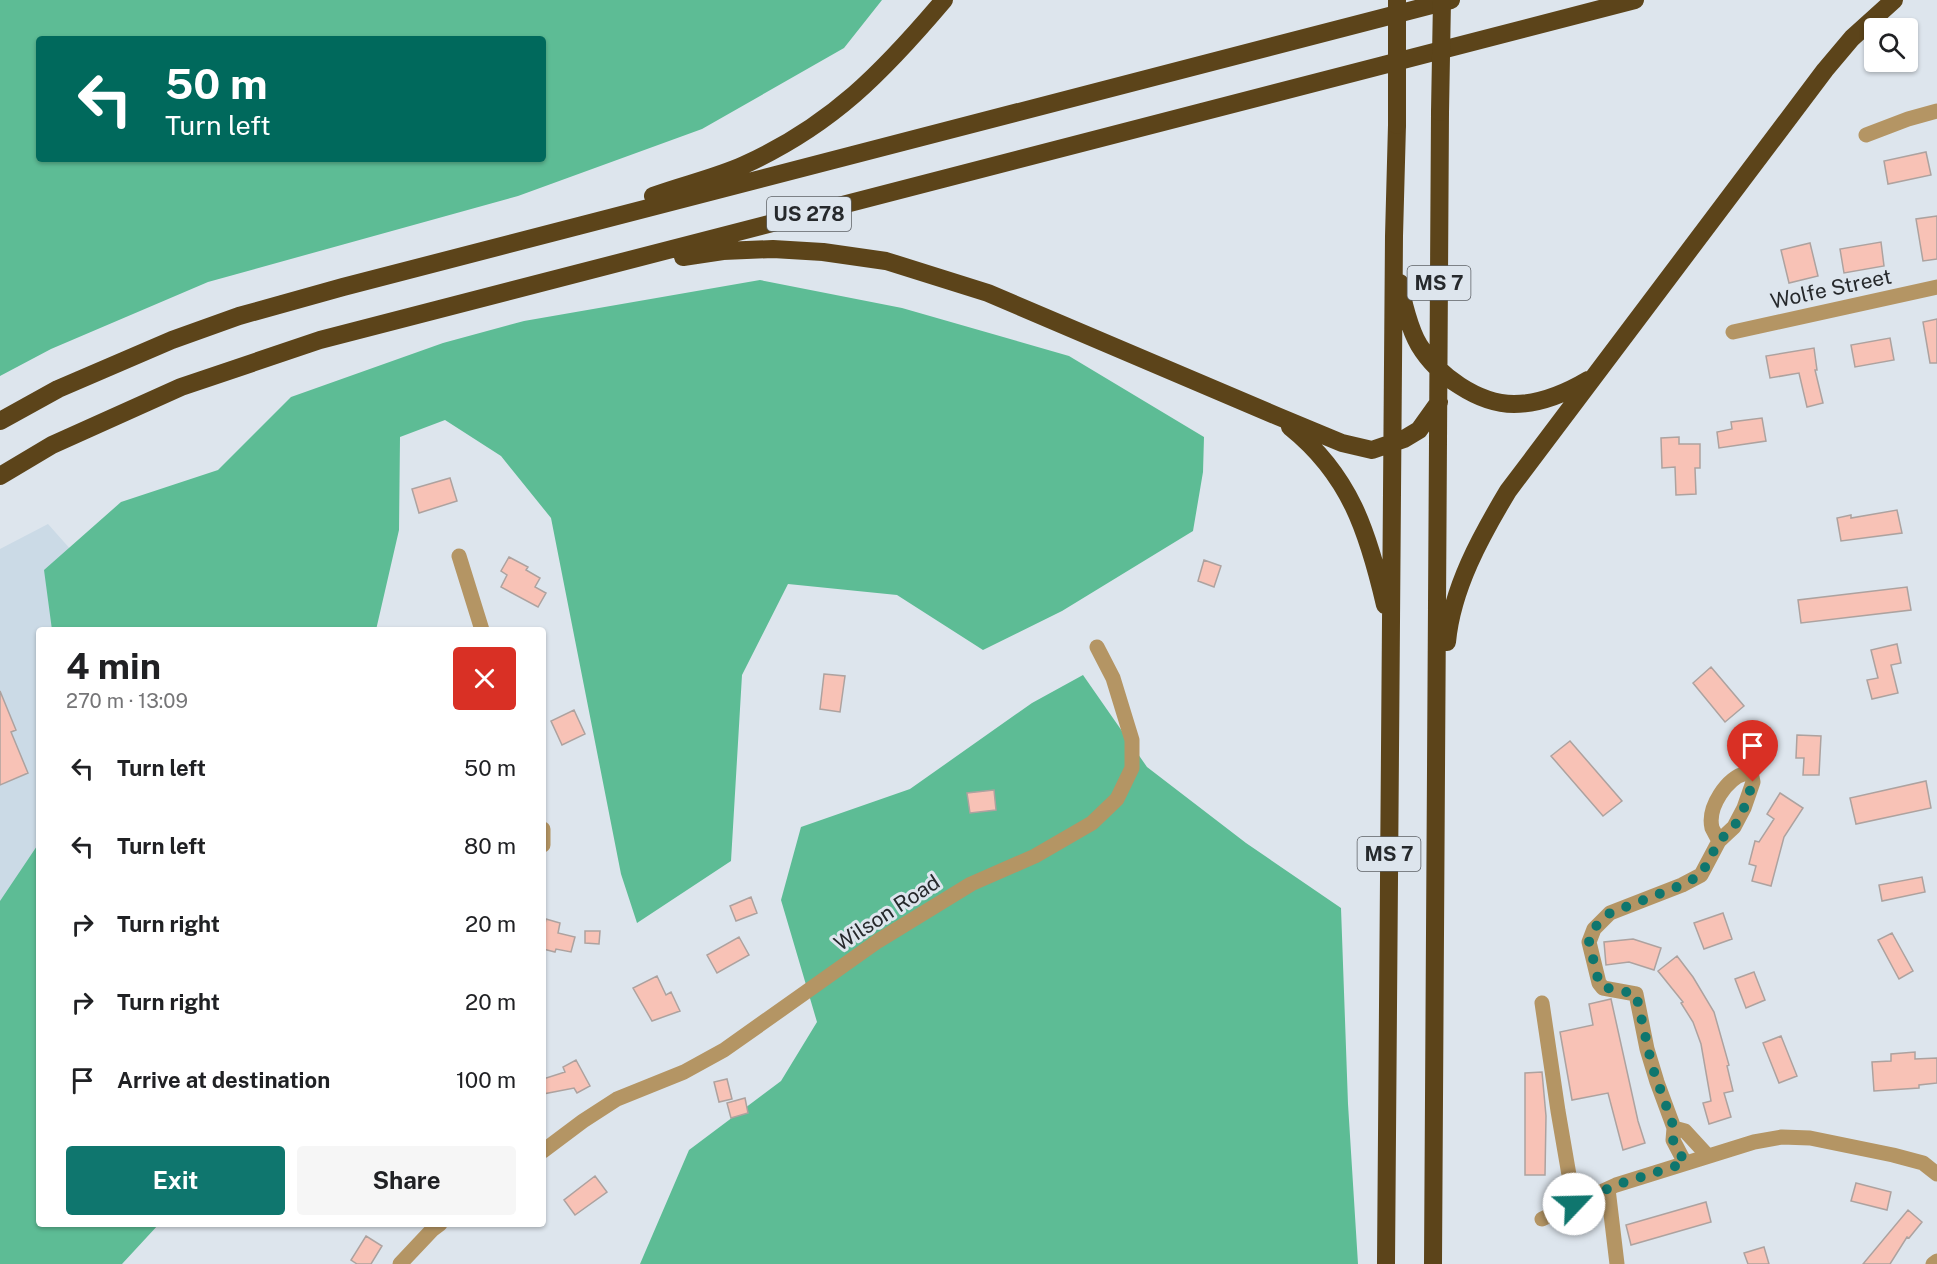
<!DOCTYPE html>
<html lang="en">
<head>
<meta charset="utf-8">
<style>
  :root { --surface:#fff; --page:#f6f6f6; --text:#202124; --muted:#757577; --accent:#0f766e }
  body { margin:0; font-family:"Public Sans",sans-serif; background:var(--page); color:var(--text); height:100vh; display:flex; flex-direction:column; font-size:22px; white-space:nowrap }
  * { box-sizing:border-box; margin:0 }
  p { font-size:20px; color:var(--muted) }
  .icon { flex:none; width:33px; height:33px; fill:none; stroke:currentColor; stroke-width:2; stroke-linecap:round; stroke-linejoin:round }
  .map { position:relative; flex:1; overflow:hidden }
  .side { position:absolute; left:36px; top:627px; width:510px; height:600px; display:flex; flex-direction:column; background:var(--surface); border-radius:6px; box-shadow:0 2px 4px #0004 }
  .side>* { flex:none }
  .top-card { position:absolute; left:36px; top:36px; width:510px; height:126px; border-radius:6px; box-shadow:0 2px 4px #0004; background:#00695c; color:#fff; overflow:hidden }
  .controls { position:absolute; left:1864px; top:18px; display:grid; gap:12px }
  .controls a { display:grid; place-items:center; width:54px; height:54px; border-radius:6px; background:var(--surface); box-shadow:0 2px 4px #0004; font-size:30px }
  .pin { position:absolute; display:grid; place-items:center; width:51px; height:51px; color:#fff; margin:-62px -26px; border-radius:50% 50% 50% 0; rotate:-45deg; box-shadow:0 0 6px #0007 }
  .pin .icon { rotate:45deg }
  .me { position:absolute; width:66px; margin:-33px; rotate:66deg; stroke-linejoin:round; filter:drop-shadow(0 0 4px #0008) }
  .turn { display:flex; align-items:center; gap:21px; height:126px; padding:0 30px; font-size:27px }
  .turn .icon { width:78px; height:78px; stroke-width:2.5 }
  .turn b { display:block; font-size:42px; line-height:51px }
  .round { display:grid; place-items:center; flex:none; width:63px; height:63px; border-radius:6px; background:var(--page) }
  .head { display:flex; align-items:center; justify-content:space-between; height:102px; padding:0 30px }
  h1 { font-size:36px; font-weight:700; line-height:45px }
  .primary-button { display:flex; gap:12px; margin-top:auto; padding:12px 30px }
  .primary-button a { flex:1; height:69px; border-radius:6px; background:var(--accent); color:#fff; font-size:24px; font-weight:700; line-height:69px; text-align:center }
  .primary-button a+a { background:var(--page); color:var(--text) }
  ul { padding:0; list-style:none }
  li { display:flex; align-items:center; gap:18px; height:78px; padding:0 30px }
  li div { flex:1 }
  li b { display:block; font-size:22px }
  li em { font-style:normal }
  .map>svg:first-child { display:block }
  .built { fill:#cbdae6 }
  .forest { fill:#5dbc95; fill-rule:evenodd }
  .building { fill:#f8c2b6; stroke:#ada29f; stroke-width:1.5 }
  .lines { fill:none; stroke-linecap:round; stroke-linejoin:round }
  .minor { stroke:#b49564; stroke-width:15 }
  .highway { stroke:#5c441a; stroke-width:18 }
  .highway-bridge { stroke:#5c441a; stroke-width:18 }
  .route { stroke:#0f766e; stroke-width:10; stroke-dasharray:0 18 }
  .labels { text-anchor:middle; stroke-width:6; stroke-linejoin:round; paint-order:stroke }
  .shield { fill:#dde5ed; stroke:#5d6166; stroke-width:1.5 }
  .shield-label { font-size:20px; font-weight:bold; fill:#26292c }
  .street-label { font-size:21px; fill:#26292c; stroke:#dde5ed }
</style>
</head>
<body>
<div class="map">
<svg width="1937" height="1264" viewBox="0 0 1937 1264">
  <rect width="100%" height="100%" fill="#dde5ed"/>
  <path class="built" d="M48,524L142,630H39V1048L0,1069V549Z"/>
  <path class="forest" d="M0,0H882L844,48L702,129L518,196L208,282L51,349L0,376ZM39,39H543V159H39Z
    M760,280L902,308L1069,356L1204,437L1203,472L1193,531L1062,611L983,650L897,595L788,584L742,675L731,861L637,923L621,874L551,518L501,456L445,420L400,437L399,530L376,630H52L44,570L121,502L218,470L291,397L443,343L524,321Z
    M1083,675L1147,767L1246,843L1341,908L1348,1104L1358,1264H640L689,1150L781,1081L817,1022L781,900L801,827L910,789L1032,703Z
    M39,843V1224H159L122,1264H0V901Z"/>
  <path class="building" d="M1926,152L1931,175L1888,184L1884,161Z
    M1937,216V259L1923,261L1916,219Z
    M1881,242L1884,266L1844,273L1840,249Z
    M1810,243L1818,276L1789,283L1781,250Z
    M1937,319V363H1930L1923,322Z
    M1890,338L1894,360L1855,367L1851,345Z
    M1814,348L1817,370H1815L1823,403L1807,407L1799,373L1770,378L1766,356Z
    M1762,418L1766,441L1719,448L1717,432L1732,429L1731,422Z
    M1679,437V444H1700V468H1695L1696,494L1676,495L1675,467L1662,468L1661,438Z
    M450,478L457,501L419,513L412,489Z
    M1897,510L1902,533L1841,541L1837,518L1851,515V518Z
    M509,557L528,567L526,570L540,578L535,587L546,593L538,607L501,587L507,575L501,571Z
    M1204,560L1221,566L1214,587L1198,581Z
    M1907,587L1911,610L1801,623L1798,600Z
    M1897,644L1901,663L1891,665L1898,693L1872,699L1867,680L1878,678L1871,650Z
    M1711,667L1744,706L1725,722L1693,683Z
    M824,674L845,676L840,712L820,709Z
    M0,691L16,730L11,732L28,773L0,785Z
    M574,710L585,734L562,745L551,721Z
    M1797,735L1821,736L1819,775H1803L1804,758H1796Z
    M1570,741L1622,801L1603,816L1551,756Z
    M1926,781L1931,808L1856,824L1850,798Z
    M994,790L996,810L970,813L967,793Z
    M1780,793L1803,808L1784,837L1771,886L1752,881L1756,866L1749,864L1755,841L1759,842L1774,819L1767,814Z
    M1922,877L1925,892L1882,901L1879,885Z
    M751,897L757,913L736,921L730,906Z
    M1723,913L1732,939L1704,949L1694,923Z
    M546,919L560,923L558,933L575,937L571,952L556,949L555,952L543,949V934Z
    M585,931H600L599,944L585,943Z
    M1892,933L1913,971L1899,979L1878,940Z
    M739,937L749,955L717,973L707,955Z
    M1633,939L1661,948L1654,970L1629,962L1606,965L1604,942Z
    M1677,956L1693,977L1714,1012L1729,1065L1727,1066L1733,1091L1724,1093L1731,1117L1709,1124L1703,1103L1711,1101L1701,1044L1693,1022L1681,1003L1683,1002L1658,971Z
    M1754,972L1765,1000L1746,1008L1735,979Z
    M657,976L666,995L671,992L680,1011L652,1021L633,988Z
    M1611,999L1638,1121L1645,1143L1623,1150L1608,1093L1572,1100L1560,1032L1593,1025L1589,1004Z
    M1781,1036L1797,1076L1779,1083L1763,1043Z
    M1915,1052V1059L1937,1058V1083L1919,1085V1088L1874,1091L1872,1062L1891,1061V1054Z
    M576,1060L590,1086L577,1093L574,1088L543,1094V1079L565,1072L563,1067Z
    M1542,1072L1546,1116L1545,1175H1525V1073Z
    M727,1079L732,1099L719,1102L714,1082Z
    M745,1098L748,1113L731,1118L727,1103Z
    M595,1176L607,1192L575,1215L564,1200Z
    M1856,1183L1891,1192L1887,1210L1851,1201Z
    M1706,1202L1711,1222L1631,1245L1626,1225Z
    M1908,1210L1922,1222L1909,1238L1907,1237L1890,1264H1863Z
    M366,1236L382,1246L371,1264H357L351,1260Z
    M1764,1247L1769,1264H1748L1744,1253Z"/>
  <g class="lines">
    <path class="minor" d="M1866,135L1908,119L1937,111
      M1733,332L1937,287
      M459,556L482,630
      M543,829V845
      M1542,1003L1558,1111L1574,1204
      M1674,1128L1685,1131L1708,1156
      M543,1151L583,1121L617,1099L684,1072L724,1050L878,941L971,884L1035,856L1092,823L1117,799L1132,768V740L1113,678L1097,647
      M1685,1163L1673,1140L1674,1128L1657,1082L1647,1049L1636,994L1603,988L1599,983L1589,942L1594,929L1610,913L1682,885L1701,875L1719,841L1734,827L1744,808L1753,782L1752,777L1746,773C1727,778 1707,807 1712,828C1714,832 1717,837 1719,841
      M1608,1189L1617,1264
      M1542,1219L1616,1185L1754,1142L1782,1137L1810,1138L1893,1155L1923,1163L1937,1174
      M400,1264L432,1230L440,1224
      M1933,1264L1937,1261"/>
    <path class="highway" d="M653,196C683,185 715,178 744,165C832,125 883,72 944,0
      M683,257L723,251L773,249L823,252L886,261L988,293L1277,416L1342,443L1372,450L1404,439L1419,430L1439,402
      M1400,283C1402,300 1410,330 1419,345C1437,375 1478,404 1514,404C1541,404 1566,393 1588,380
      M0,421L58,389L172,340L239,316L343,287L1451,0
      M1290,427C1350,475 1368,532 1385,605
      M0,476L52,445L181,387L320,340L1635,0
      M1447,642C1452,588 1481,536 1508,491L1825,70L1852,38L1894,0
      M1386,1264L1394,236L1397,125
      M1433,1264L1440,112"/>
    <path class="highway-bridge" d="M1440,112L1442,0
      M1397,125V0"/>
  </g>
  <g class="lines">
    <path class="route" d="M1574,1204L1616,1185L1685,1163L1673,1140L1674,1128L1652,1066L1636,994L1603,987L1599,983L1589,942L1593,929L1610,913L1682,885L1701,875L1719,841L1734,827L1744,808L1753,782"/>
  </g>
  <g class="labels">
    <g class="shield">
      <rect x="767" y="197" width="84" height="34" rx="4.5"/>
      <rect x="1407.5" y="266" width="63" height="34" rx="4.5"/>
      <rect x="1357.5" y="837" width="63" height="34" rx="4.5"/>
    </g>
    <g class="shield-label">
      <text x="809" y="221">US 278</text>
      <text x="1439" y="290">MS 7</text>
      <text x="1389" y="861">MS 7</text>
    </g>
    <g class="street-label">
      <text transform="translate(1831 289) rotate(-12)" y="7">Wolfe Street</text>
      <text transform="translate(887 913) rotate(-33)" y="7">Wilson Road</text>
    </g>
  </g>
</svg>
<div class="controls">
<a><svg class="icon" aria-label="search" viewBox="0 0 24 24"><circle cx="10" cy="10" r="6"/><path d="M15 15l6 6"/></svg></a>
</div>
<div class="pin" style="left:1753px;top:782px;background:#d93025"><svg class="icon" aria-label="arrive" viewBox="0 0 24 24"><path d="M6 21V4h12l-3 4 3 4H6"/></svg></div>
<svg class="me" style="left:1574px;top:1204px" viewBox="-20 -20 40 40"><circle r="19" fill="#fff"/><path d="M0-13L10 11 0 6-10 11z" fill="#0f766e"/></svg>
<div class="top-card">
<div class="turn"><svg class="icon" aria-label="left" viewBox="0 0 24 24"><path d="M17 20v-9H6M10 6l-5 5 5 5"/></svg><div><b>50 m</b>Turn left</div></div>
</div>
<section class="side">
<div class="head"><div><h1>4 min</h1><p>270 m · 13:09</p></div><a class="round" style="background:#d93025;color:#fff"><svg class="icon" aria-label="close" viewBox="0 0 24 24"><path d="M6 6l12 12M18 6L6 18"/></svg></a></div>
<ul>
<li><svg class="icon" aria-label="left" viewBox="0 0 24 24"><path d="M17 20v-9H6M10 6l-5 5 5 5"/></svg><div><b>Turn left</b></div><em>50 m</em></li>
<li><svg class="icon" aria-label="left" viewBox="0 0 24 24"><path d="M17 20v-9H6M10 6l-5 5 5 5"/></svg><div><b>Turn left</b></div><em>80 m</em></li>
<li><svg class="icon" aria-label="right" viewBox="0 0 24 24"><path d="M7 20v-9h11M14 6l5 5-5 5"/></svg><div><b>Turn right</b></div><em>20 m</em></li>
<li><svg class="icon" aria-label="right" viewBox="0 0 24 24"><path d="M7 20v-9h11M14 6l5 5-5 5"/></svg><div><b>Turn right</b></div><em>20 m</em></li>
<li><svg class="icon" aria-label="arrive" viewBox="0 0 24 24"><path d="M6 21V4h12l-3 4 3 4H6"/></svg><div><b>Arrive at destination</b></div><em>100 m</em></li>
</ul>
<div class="primary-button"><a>Exit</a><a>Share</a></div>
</section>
</div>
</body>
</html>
